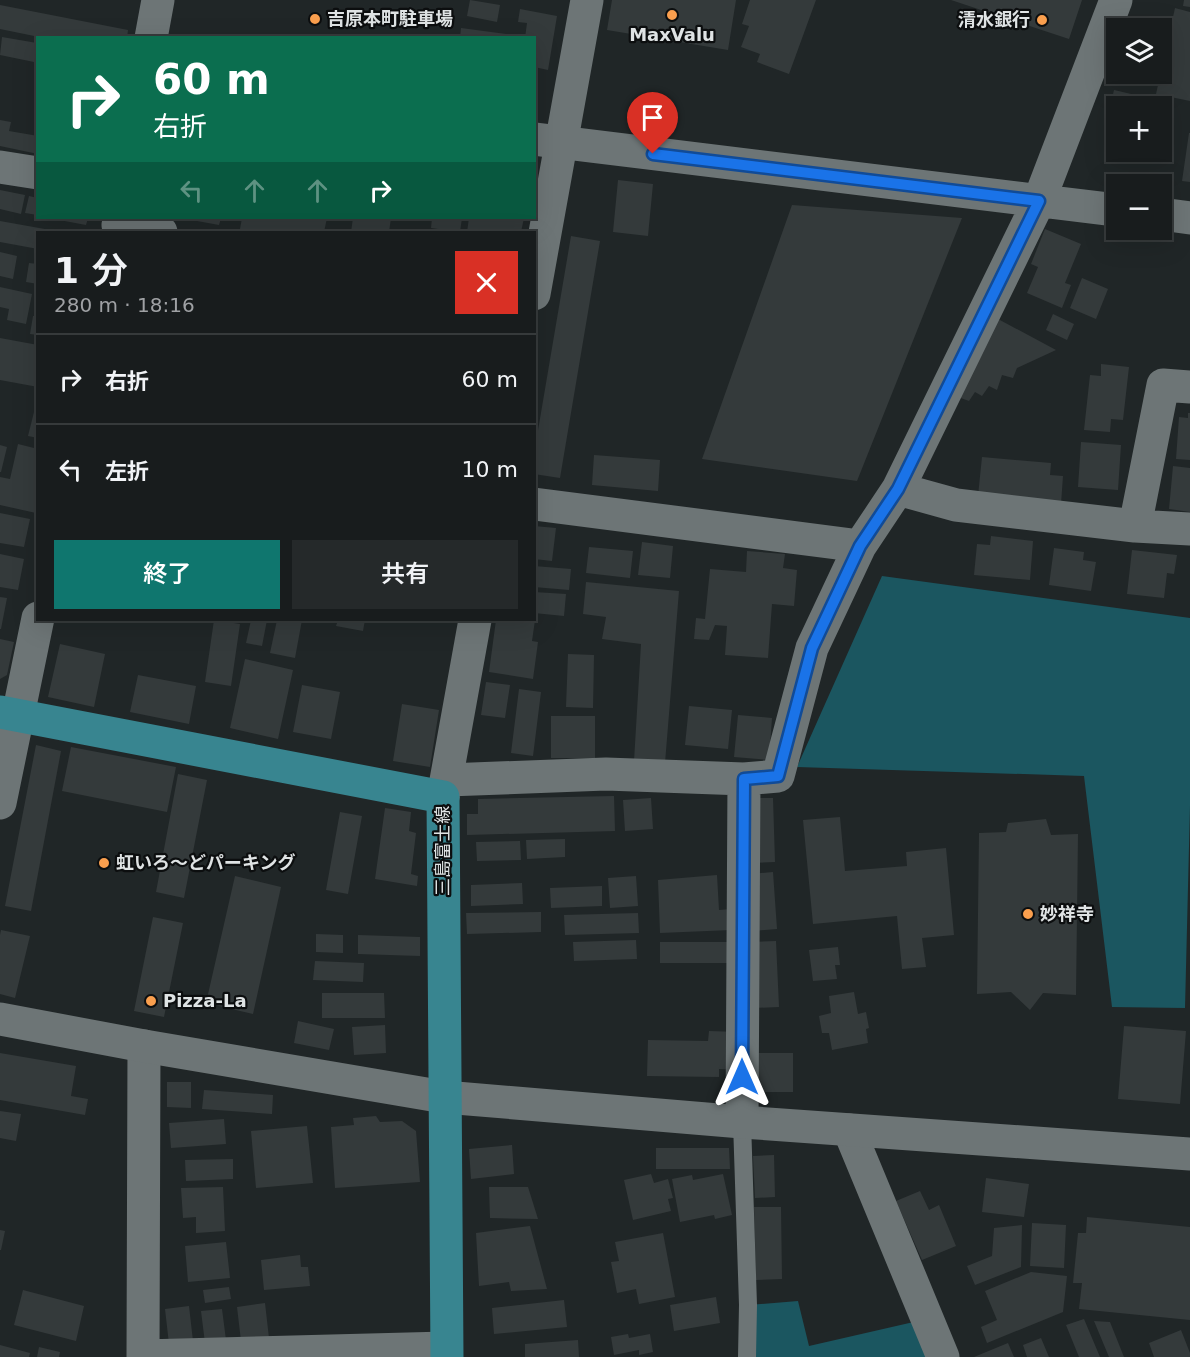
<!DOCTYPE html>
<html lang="ja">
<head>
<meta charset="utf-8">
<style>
  :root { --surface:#181c1d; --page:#25292a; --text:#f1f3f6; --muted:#9fa1a4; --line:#363a3b; --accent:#0f766e }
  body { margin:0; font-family:"DejaVu Sans","Noto Sans JP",sans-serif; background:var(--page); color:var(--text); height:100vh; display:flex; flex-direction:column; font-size:22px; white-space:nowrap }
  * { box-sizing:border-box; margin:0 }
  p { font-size:20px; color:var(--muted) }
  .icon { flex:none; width:33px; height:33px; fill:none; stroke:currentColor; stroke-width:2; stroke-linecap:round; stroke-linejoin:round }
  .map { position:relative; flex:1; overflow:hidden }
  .drawer { position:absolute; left:36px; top:231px; width:500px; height:390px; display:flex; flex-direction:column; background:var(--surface); border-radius:0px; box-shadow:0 6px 24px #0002,0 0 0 2px var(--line) }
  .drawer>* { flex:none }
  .top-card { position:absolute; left:36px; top:36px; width:500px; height:183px; border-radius:0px; box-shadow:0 6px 24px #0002,0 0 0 2px var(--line); background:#0b6e4f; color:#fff; overflow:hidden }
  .tools { position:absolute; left:1106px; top:18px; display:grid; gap:12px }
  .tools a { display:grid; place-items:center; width:66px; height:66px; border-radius:0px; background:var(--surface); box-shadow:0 6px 24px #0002,0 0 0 2px var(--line); font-size:30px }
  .pin { position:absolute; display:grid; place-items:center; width:51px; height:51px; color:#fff; margin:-62px -26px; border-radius:50% 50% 50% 0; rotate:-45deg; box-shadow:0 0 6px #0007 }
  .pin .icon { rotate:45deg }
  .me { position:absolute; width:66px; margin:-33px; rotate:0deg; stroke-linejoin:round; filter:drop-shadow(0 0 4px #0008) }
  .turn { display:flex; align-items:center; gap:21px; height:126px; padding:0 18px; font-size:27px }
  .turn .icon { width:78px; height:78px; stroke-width:2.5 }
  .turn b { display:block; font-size:42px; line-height:51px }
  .lanes { display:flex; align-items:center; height:57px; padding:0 18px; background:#0003; justify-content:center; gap:30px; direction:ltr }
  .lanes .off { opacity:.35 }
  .round { display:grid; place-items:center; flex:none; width:63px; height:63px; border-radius:0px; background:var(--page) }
  .headline { display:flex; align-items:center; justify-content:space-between; height:102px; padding:0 18px }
  h1 { font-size:36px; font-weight:600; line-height:45px }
  .action { display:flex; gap:12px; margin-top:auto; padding:12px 18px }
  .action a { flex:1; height:69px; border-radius:0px; background:var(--accent); color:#fff; font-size:24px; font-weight:600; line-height:69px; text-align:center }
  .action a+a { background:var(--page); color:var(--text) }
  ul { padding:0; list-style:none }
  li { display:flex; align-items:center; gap:18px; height:90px; padding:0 18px; border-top:2px solid var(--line) }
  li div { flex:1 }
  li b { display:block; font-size:22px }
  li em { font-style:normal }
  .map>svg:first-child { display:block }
  .green { fill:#1b5660 }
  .building { fill:#343a3b }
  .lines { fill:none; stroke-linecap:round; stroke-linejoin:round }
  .service { stroke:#6d7576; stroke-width:18 }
  .minor { stroke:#6d7576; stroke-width:33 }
  .tertiary { stroke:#6d7576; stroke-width:33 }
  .primary { stroke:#388590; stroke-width:33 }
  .route-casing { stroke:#114b97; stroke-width:15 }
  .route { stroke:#1a73e8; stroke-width:10 }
  .poi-dot { fill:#fa9f4e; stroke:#0c0e0f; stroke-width:2 }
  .labels { text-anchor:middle; stroke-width:4.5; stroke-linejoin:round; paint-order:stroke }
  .poi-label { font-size:18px; font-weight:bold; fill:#dfe3e4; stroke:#0c0e0f; text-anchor:start }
  .street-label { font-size:18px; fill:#dfe3e4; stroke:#0c0e0f }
</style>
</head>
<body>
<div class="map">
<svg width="1190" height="1357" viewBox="0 0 1190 1357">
  <rect width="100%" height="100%" fill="#202627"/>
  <path class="green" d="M882,576L1190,618V806L1185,1008L1112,1007L1084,776L797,767Z
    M798,1301L809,1346L918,1321L930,1357H747L748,1305Z"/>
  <path class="building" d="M470,0L500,5L497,22L467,16Z
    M612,0H736L728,50L607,30Z
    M750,0H816L789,74L757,62L760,54L741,47L749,26L742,24Z
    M951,0H1082L1069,39Z
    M1184,0H1190V7L1183,6Z
    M0,5L128,30L127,38H44L0,29Z
    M1175,8L1190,12V101L1156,94Z
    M520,9L557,16L548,70L534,67V38H525L527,23L518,22Z
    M461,28L522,36V38H460Z
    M2,37L37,43L34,62L0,55Z
    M1114,90L1140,96L1137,106H1116V119L1108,117Z
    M1161,107L1174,110L1170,127L1161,125Z
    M0,120L11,122L9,131L38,136V154L0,146Z
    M1189,133H1190V182L1182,181Z
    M618,180L653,184L648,236L613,232Z
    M0,190L25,195L21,214L0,209Z
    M29,196L38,198V215L25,213Z
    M792,205L962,218L857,481L702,459Z
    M186,218H221L219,225L186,219Z
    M242,218H327L324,232H263L240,229Z
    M353,218H391L389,232H351Z
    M432,218H462L460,232L431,228Z
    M469,218H524L521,232H467Z
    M54,219V218H88L86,225Z
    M0,221L56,231V232H38V249L0,242Z
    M1045,229L1081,244L1065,283L1071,285L1062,308L1027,293L1038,267L1031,264Z
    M571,236L600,241L560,478L534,474V454Z
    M0,252L17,256L13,279L0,276Z
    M29,263L38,264V284L26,282Z
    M1082,278L1108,289L1096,319L1070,308Z
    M0,287L32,294L26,324L7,320L9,309L0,307Z
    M1053,314L1074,324L1067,340L1046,330Z
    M33,316H38V335L30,334Z
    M998,319L1056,350L1017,368L1013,378L1002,375L997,390L989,386L982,396L975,392L969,401L958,397Z
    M0,338L38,345V387L0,380Z
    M1101,364L1129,367L1123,420L1111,419L1110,432L1084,430L1090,375L1101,376Z
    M37,400H38V438L28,436Z
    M1188,413H1190V460L1176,459L1179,417L1188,418Z
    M1081,442L1121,445L1118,490L1078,487Z
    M18,444L38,449V508L36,513L0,505V477L10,479Z
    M0,445L7,447L1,472H0Z
    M594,455L660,460L658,491L592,485Z
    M982,457L1051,463L1050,475L1063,476L1061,504L978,496Z
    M1173,466L1190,468V512L1169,509Z
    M0,513L30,519L24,547L0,543Z
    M534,526L556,528L552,561L534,559Z
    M991,536L1033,541L1030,580L974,575L977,544L990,545Z
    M642,542L673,546L670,578L638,575Z
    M589,547L633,551L630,578L586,573Z
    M1054,548L1084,552L1083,560L1096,562L1091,591L1049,585Z
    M1132,550L1177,555L1174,574L1167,573L1164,598L1127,594Z
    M747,551L785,554L783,568L797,570L794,606L772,604L768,658L725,655L727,626L715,625L709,640L694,639L696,618L705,619L710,569L746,572Z
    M0,554L24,559L18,590L0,587Z
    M534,566L571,569L569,590L534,587Z
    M586,582L679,591L665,763L634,761L641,644L602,639L606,617L583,614Z
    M534,592L566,594L564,616L534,613Z
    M0,597L7,598L1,629H0Z
    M214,620L240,624L231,686L205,682Z
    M251,620H267L262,646L246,643Z
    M277,620H302L295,658L270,653Z
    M338,620H365L363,631L336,626Z
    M496,620H535L532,641L538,642L533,679L489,672Z
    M0,639L14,642L7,675L0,679Z
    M60,644L105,654L94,707L48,697Z
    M568,654L594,655L593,708L566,707Z
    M245,659L293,670L278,739L230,728Z
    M138,675L196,686L189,724L130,712Z
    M486,682L510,685L505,718L481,715Z
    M302,685L340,692L331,739L293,732Z
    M519,689L541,692L533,756L511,753Z
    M402,704L439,710L430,767L393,761Z
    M689,706L732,710L728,749L685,745Z
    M738,715L772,718L769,760L734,757Z
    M551,716H595V758H551Z
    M36,745L61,751L31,911L5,906Z
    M71,747L176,767L167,812L62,791Z
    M178,774L207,780L184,898L156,892Z
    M614,796L615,831L467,835V814H478V799Z
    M651,798L653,829L625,831L623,800Z
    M749,798H773L775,862L751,863Z
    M385,808L411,812L409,831L416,833L411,874L418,876L417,886L375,879Z
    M340,812L362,816L348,894L326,890Z
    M840,817L845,871L907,866L906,852L946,848L954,935L922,938L926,967L902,969L897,916L813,924L803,820Z
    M1046,819L1051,835L1078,834L1076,995L1043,993L1030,1010L1011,992L977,994L979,833L1006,832L1008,823Z
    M565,839V857L527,859L526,840Z
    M520,841L521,860L477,861L476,842Z
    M773,872L777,929L753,931L749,874Z
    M717,875L719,910L732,909L731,930L660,933L658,880Z
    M235,876L281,887L253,1014L206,1003Z
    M636,876L638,906L610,908L608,878Z
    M522,883L523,904L471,906V885Z
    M602,886V906L551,908L550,888Z
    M541,912V932L467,934L466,913Z
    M638,913L639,933L565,935L564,915Z
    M153,917L183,923L164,1017L134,1011Z
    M1,930L30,936L15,998L0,994V935Z
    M316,934L343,935V953L316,952Z
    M358,935L420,937V956L358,954Z
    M636,940L637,959L574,961L573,942Z
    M776,941L779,1007L754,1008L751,942Z
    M660,942H738V963H660Z
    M838,947L840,965H835L837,979L813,981L809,950Z
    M315,961L364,963L363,982L313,980Z
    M854,992L858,1014L866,1012L869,1028L866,1029L868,1043L832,1050L829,1033H822L819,1016L831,1013L829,996Z
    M322,993H384L385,1018H322Z
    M298,1021L334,1029L329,1050L294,1043Z
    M385,1025L386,1053L354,1055L352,1027Z
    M1124,1026L1186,1031L1180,1104L1118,1099Z
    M709,1031L739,1032L738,1070L719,1069V1077L647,1076L648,1040L708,1041Z
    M0,1053L76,1066L71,1096L88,1099L85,1115L0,1100Z
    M757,1053H793V1092H757Z
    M167,1082H191V1108L167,1107Z
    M204,1090L273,1095L272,1114L202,1109Z
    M0,1111L21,1114L16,1141L0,1138Z
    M376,1116L380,1122L402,1121L416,1131L420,1182L335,1188L331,1127L354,1125L353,1118Z
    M224,1119L226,1144L171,1148L169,1123Z
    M307,1126L313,1183L256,1188L251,1131Z
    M512,1145L514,1174L471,1179L469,1149Z
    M656,1148H729L730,1169H656Z
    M774,1155L775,1197L755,1198L753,1156Z
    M233,1159V1179L186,1181L185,1160Z
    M651,1174L654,1183L668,1179L673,1198L668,1199L671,1211L633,1220L624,1180Z
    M723,1174L732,1215L715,1219L714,1215L680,1222L672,1179L692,1175L693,1180Z
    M986,1178L1029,1184L1024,1217L982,1212Z
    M223,1187L225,1231L196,1233V1217L183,1218L181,1188Z
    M489,1187H528L538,1219L490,1218Z
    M920,1191L929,1210L939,1205L956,1246L922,1260L896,1201Z
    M754,1207H781L782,1279L756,1280Z
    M1087,1217L1190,1227V1320L1079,1309L1082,1283H1073L1078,1233H1086Z
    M1032,1223L1066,1225L1064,1268L1030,1266Z
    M1022,1225L1021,1267L975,1285L967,1266L992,1256L994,1228Z
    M530,1226L547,1289L511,1291L509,1282L479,1286L476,1233Z
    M0,1230L5,1231L1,1250H0Z
    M663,1233L675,1297L639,1304L636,1289L617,1293L611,1262L619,1261L615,1242Z
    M226,1242L230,1278L188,1282L185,1246Z
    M300,1255L301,1267H308L310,1286L264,1290L261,1260Z
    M1031,1272L1067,1276L1063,1312L987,1343L981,1327L997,1320L985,1291Z
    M229,1287L231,1299L205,1303L203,1290Z
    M23,1290L84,1306L76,1341L14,1325Z
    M716,1297L720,1323L674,1331L670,1305Z
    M564,1300L567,1327L494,1334L492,1308Z
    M265,1303L269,1338L241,1341L237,1307Z
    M189,1306L193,1341L169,1344L165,1309Z
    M222,1309L226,1340L205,1343L201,1311Z
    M1084,1319L1100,1357H1079L1066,1325Z
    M1094,1321L1110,1322L1124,1357H1109Z
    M1181,1330L1190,1353V1357H1154L1149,1343Z
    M628,1334L629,1338L650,1334L653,1352L639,1355V1350L614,1355L611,1337Z
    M1041,1338L1049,1357H1027L1023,1345Z
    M578,1340L579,1357H525V1344Z
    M1008,1343L1014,1357H974Z
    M0,1345L30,1353L29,1357H0Z
    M39,1347L60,1352L59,1357H37Z"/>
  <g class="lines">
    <path class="service" d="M742,1122L748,1305L747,1357"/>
    <path class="minor" d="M151,38L158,0
      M534,139L1116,210
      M0,167L38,173
      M1161,214L1190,218
      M118,225L161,232
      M534,294L587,0
      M898,489L956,505L1135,526L1190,529
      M534,504L860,546
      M1135,526L1163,385L1190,387
      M447,780L606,774L744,779L778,776L812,648L860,546L898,489L1039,201L1116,0
      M443,797L475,620
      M0,803L38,618
      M742,1122L744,779
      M849,1130L943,1357
      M143,1356L446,1348
      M143,1357L144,1046"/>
    <path class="tertiary" d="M0,1019L144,1046L444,1097L742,1122L1190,1154"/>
    <path class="primary" d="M0,712L443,797L447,1357"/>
  </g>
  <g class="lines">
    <defs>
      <path id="route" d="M653,154L1039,201L898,489L860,546L812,648L778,776L744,779L742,1077"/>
    </defs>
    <use href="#route" class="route-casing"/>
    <use href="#route" class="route"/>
  </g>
  <g class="poi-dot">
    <circle cx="672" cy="15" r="6"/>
    <circle cx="315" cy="19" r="6"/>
    <circle cx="1042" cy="20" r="6"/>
    <circle cx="104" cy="863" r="6"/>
    <circle cx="1028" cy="914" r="6"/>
    <circle cx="151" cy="1001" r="6"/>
  </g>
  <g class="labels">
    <g class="poi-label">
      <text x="327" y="25">吉原本町駐車場</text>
      <text x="1030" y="26" text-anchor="end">清水銀行</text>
      <text x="672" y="41" text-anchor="middle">MaxValu</text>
      <text x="116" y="869">虹いろ～どパーキング</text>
      <text x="1040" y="920">妙祥寺</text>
      <text x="163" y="1007">Pizza-La</text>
    </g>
    <g class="street-label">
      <text transform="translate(443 851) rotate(-90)" y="6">三島富士線</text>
    </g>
  </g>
</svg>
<div class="tools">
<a><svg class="icon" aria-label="layers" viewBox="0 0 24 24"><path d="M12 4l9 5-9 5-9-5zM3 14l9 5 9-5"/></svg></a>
<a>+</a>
<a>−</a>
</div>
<div class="pin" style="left:653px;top:154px;background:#d93025"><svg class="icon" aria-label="arrive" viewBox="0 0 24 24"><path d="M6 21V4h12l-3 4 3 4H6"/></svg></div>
<svg class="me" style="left:742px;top:1077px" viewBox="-20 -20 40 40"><path d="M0-17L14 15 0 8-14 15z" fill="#1a73e8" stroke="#fff" stroke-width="4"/></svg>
<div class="top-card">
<div class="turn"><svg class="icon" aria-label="right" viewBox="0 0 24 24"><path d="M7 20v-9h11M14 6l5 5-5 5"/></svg><div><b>60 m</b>右折</div></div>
<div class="lanes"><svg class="icon off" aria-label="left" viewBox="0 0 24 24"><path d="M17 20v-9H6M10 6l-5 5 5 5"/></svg><svg class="icon off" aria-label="ahead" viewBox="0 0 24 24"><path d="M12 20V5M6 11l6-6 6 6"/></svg><svg class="icon off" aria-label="ahead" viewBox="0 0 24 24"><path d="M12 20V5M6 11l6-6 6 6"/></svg><svg class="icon" aria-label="right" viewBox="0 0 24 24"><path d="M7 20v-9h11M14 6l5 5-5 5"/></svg></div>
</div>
<section class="drawer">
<div class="headline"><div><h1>1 分</h1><p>280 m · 18:16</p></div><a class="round" style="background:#d93025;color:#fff"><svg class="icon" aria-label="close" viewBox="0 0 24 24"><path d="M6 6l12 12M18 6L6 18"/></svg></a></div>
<ul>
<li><svg class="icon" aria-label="right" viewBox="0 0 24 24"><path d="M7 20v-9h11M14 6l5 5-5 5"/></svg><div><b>右折</b></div><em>60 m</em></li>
<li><svg class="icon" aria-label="left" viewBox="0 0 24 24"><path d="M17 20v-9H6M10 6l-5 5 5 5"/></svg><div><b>左折</b></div><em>10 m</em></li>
</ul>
<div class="action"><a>終了</a><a>共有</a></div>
</section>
</div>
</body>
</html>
